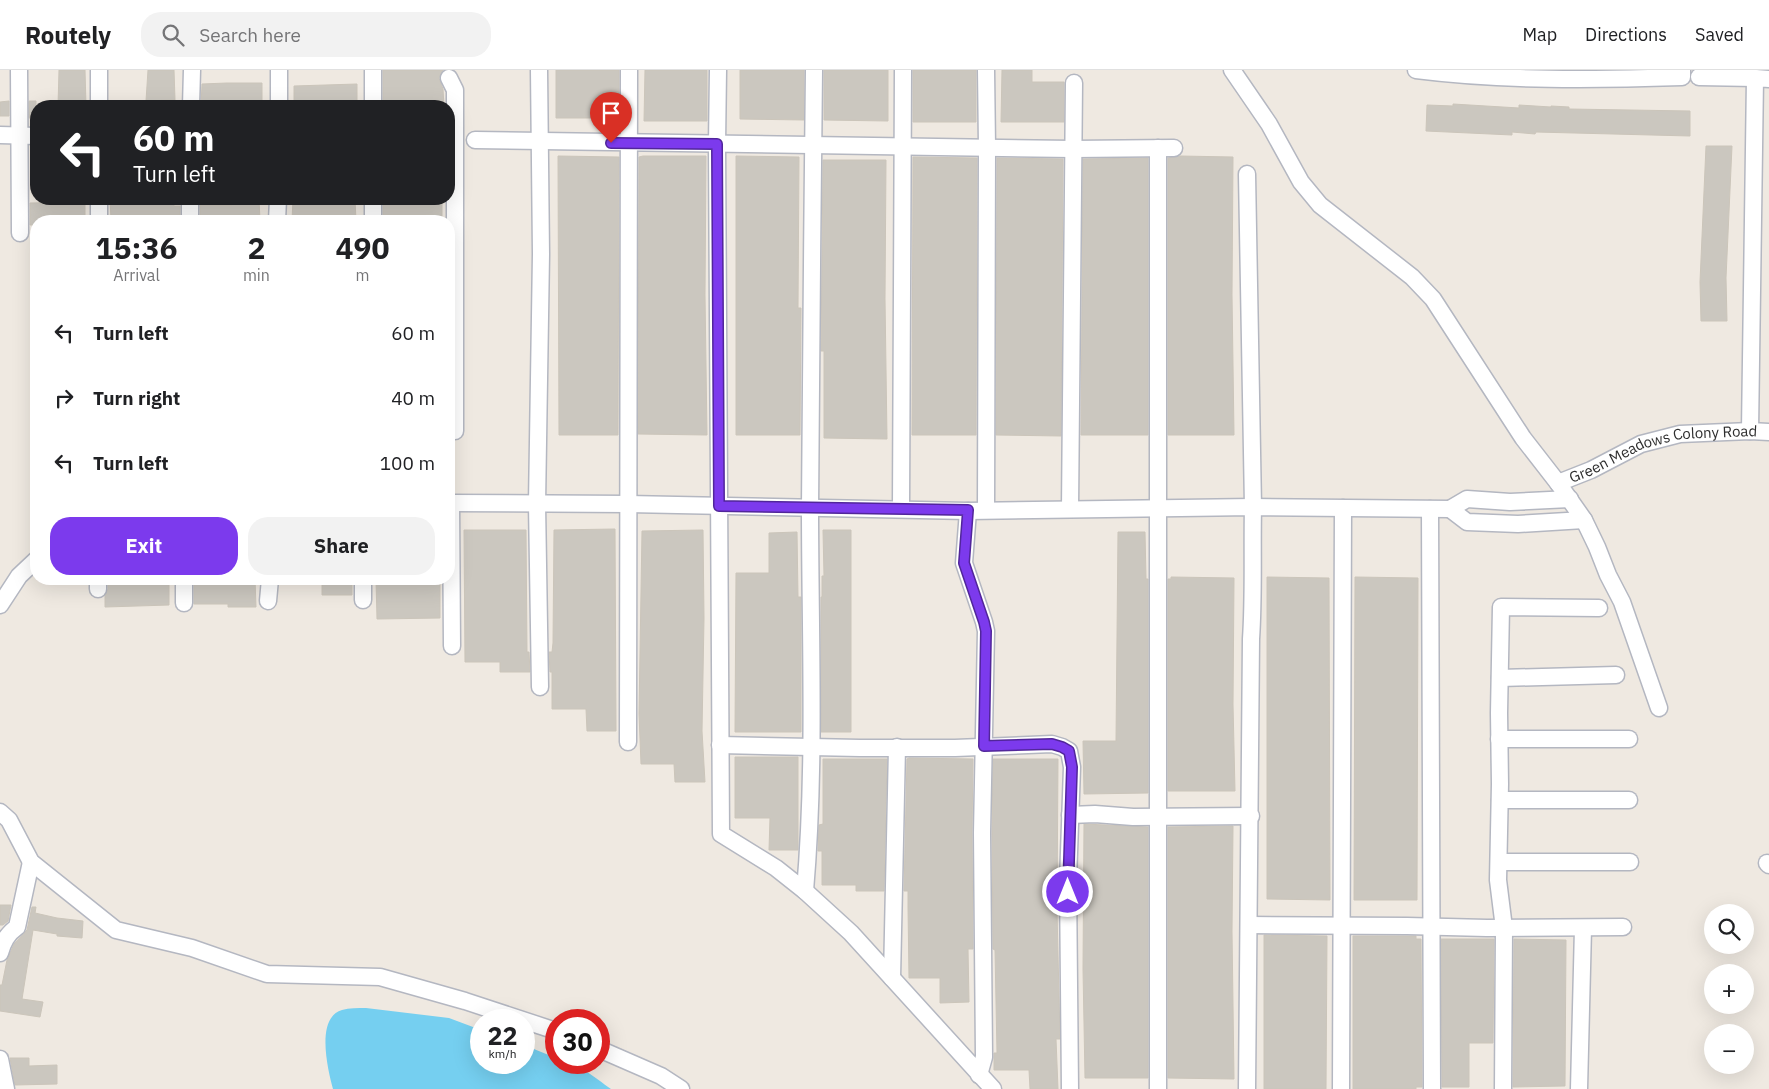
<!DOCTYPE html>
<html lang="en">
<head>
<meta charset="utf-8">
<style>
  :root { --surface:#fff; --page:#f2f2f2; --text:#202124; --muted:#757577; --line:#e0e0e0; --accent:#7c3aed }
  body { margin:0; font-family:"IBM Plex Sans",sans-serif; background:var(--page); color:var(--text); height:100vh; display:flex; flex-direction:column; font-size:19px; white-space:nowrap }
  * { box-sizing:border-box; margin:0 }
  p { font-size:16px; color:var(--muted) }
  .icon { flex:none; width:28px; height:28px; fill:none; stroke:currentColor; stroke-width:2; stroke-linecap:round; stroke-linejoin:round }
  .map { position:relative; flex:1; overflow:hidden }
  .sheet { position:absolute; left:30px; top:145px; width:425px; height:370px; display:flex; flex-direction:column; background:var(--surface); border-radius:20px; box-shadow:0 5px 20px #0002 }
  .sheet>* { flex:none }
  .guide { position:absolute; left:30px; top:30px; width:425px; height:105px; border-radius:20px; box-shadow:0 5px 20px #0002; background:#202124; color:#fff; overflow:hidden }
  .tools { position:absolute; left:1704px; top:834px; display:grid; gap:10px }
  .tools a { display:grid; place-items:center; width:50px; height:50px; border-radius:50%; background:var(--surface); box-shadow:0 5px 20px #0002; font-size:25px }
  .speed { position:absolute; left:470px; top:939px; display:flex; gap:10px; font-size:25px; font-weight:700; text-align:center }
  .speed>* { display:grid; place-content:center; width:65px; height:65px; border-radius:50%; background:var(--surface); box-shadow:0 5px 20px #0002; line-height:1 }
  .speed small { font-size:12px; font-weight:400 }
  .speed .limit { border:8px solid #d22; background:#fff; color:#111 }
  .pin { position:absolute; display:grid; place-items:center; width:42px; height:42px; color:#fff; margin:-51px -21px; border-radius:50% 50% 50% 0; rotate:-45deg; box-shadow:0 0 5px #0007 }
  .pin .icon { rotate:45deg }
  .me { position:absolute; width:55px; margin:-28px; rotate:0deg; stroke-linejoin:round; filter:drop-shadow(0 0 4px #0008) }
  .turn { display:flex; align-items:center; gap:18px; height:105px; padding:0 20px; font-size:22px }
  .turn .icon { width:65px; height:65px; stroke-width:2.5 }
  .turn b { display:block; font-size:35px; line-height:42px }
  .eta { display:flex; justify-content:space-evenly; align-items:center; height:85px; text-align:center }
  .eta b { font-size:30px; font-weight:800; line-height:35px }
  .button { display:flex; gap:10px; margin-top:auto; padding:10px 20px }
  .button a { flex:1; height:58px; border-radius:20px; background:var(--accent); color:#fff; font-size:20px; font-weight:800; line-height:58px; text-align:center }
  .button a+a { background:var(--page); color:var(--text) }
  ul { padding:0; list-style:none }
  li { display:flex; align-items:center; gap:15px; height:65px; padding:0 20px }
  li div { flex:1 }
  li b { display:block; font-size:19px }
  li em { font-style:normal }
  header { display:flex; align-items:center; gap:30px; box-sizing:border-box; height:70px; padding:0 25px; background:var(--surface); border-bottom:1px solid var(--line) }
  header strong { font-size:24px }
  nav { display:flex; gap:28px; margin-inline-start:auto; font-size:18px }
  .search { width:350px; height:45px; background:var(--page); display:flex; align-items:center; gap:12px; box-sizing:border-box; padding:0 18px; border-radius:20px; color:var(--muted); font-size:19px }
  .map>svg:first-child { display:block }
  .water { fill:#75cff0 }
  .building { fill:#cbc7bf; stroke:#cbc5ba }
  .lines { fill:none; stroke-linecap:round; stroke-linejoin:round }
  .minor-casing { stroke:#b4b7c1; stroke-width:19 }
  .minor { stroke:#fff; stroke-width:16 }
  .route-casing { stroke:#51269a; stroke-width:12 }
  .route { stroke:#7c3aed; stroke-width:9 }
  .labels { text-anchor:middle; stroke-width:4; stroke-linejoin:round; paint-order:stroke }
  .street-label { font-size:15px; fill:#2e2e2e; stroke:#fff }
</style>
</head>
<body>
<header>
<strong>Routely</strong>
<div class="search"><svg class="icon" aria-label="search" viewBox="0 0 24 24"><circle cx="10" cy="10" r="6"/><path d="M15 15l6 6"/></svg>Search here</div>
<nav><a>Map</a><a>Directions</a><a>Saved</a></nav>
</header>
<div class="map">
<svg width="1769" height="1019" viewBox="0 0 1769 1019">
  <rect width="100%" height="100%" fill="#efe9e1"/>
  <path class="water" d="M366,938L449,948L481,960V992H524V975L556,988V992C578,992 594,1007 611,1019H333C328,1000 315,948 342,940C349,938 358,938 366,938Z"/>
  <path class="building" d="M59,0H85L86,36H58Z
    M148,0H174L175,30L146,31Z
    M383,0H443L439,8L443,19L444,36H415V34L383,35Z
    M556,0H619V48H556Z
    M645,0H707V51H644Z
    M740,0H804V50L740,49Z
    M824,0H888V51L824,50Z
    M913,0H976V52H913Z
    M1002,0H1032V12H1064V52H1001Z
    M227,13H262V36H201L202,14Z
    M357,14V36H294V16Z
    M9,31V46H0V32Z
    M29,31H36V48H29Z
    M1453,34L1519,38V35L1551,37V36L1569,37V39L1690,41V66L1536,62L1535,64L1512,62V65L1426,61L1427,35L1453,36Z
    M1706,76H1732L1726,208L1727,251H1701L1700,212Z
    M558,86L619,87L618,365H559Z
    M643,86H706L705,225L707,365L638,364L639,87Z
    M736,86L799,87L798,238H801L800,365H736Z
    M1180,86L1233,87L1232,225L1234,365H1168V88Z
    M913,87L977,88L976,365H912Z
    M997,88L1063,89L1061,366L996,365Z
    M1148,88V365H1081L1083,89Z
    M823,90H886L885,229L887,369L824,368V281H821Z
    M110,129H173L174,136H180V150H111Z
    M232,129H259L260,151H200V135H232Z
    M293,129H355L356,151H292Z
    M383,129H442V151H383Z
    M85,132V149L36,151V155H30V133Z
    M615,459L616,661H587L586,639H552V602H550L549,582H552L553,573L554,460Z
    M464,460H526L527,582H529L530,602H500V592H465Z
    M703,460L704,548L702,661L705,712H675L674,694H641L639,644L642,461Z
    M823,460H851V662H821V527H822V506H824Z
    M797,462L798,527H801V662H735L736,503H769V463Z
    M1118,462H1145L1146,509H1148V723L1084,724L1083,671H1116Z
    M1171,507L1234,508L1233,634L1235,721H1168V509H1171Z
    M1267,507L1329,508L1330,830L1267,829Z
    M1355,507L1418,508L1417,830H1354Z
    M108,509H169V535L105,537V526L108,519Z
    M194,509H255L256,537H228V534H194Z
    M322,509H352V525H322Z
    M376,509H440V548L377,549Z
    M735,687H798V780H769L770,748H735Z
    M909,688L973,689L972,763L973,879H968L969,932L940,933V908H909L908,836V821H904L907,689Z
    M823,689H887L884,821H856V815H822V781H818L819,755L823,754Z
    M993,689H1058L1057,841L1060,969H1056L1058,1019H1030L1029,1000H994V983H997L995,880L993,879L992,763Z
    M1084,754L1148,757V1008H1085L1083,899Z
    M1233,756L1232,861L1234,1009L1168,1008V757Z
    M0,835H11L8,851L3,855H0Z
    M32,837H36L35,843L57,848L83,851L82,868L57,866V864L33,860L22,929L43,932L40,947L0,941V915H2L7,890L14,874L27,860Z
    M1264,865L1327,866L1326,1019H1264Z
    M1353,866H1416V869H1421L1422,1017H1416V1019H1353Z
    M1441,869H1494L1493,973H1469V1017H1442Z
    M1514,869L1566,870L1565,1016L1513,1017Z
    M10,988H29V996L57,995V1014L15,1015Z"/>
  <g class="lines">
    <defs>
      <g id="minor">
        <path d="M19,0L20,163"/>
        <path d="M373,0V36"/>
        <path d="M539,0L541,184L537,434L540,617"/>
        <path d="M718,0L717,74L721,764L776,798L805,821L851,863L993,1019"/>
        <path d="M1232,0L1269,54L1301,112L1320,135L1412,207L1433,229L1523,368L1558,413L1584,450L1597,477L1608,505L1622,532L1659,638"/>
        <path d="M1416,0C1503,11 1594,10 1682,7V0"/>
        <path d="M1699,7L1755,8"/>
        <path d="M449,8L455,20V361"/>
        <path d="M99,36V0"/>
        <path d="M191,36L192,0"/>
        <path d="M279,36V0"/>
        <path d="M0,65L36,66"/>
        <path d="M475,70L1073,79L1174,78"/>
        <path d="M1158,78V1019"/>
        <path d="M1247,104L1253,437C1252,481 1254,525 1251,569L1247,1019"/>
        <path d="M99,151V129"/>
        <path d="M190,151V129"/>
        <path d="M277,151L278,129"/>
        <path d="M373,151V129"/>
        <path d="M1750,361L1755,8L1769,9"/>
        <path id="s1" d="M1558,413L1591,400L1641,374L1680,364L1750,361L1769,362"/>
        <path d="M1570,429L1510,432L1467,429L1450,439L1467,452L1518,454L1584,450"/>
        <path d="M449,433L628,434L968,441L1253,437L1450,439"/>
        <path d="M451,433L452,576"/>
        <path d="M901,439L903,0"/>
        <path d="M1070,439L1074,13"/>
        <path d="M1430,439L1432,1019"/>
        <path d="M986,440L987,77L986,0"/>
        <path d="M968,441L964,493L984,552L986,561L982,763L984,987L979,1005"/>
        <path d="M98,519V509"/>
        <path d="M363,530V509"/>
        <path d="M268,531L270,509"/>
        <path d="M184,533V509"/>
        <path d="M0,535L19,506L36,490"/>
        <path d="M1500,608L1616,605"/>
        <path d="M1499,669H1629"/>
        <path d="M628,672L629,0"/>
        <path d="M720,675L860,678H955L1052,674L1062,677L1069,681L1072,697L1068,811L1070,1019"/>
        <path d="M1500,730H1629"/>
        <path d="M0,742L9,750L31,792L116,860L192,878L267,904L380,907L465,931L556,961"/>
        <path d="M1070,745L1095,744L1133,747L1251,746"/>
        <path d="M1499,792H1630"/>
        <path d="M1767,793L1769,795"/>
        <path d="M805,821C816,694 810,565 810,438C810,292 813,146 814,0"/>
        <path d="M1249,855L1407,856L1487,858L1623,857"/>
        <path d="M0,883C3,872 7,864 17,857L31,792"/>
        <path d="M892,908L897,677"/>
        <path d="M599,979L661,1006L681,1019"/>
        <path d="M0,989L6,1019"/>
        <path d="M1341,1019L1343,438"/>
        <path d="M1503,1019L1504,858L1498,810L1500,714L1499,643L1501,537L1599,538"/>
        <path d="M1579,1019L1583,858"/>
      </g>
    </defs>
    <use href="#minor" class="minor-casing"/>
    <use href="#minor" class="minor"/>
  </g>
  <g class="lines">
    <defs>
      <path id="route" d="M611,73L717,74L719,436L968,440L964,493L984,552L986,561L984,676L1052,674L1062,677L1069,681L1072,697L1068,822"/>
    </defs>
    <use href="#route" class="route-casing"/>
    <use href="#route" class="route"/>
  </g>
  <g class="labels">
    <g class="street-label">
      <text dy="5" stroke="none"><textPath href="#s1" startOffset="111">Green Meadows Colony Road</textPath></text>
    </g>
  </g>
</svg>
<div class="tools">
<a><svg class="icon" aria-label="search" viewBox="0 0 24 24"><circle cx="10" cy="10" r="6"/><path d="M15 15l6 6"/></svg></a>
<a>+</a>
<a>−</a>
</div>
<div class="speed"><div>22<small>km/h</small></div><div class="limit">30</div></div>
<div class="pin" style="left:611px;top:73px;background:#d93025"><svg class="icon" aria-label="arrive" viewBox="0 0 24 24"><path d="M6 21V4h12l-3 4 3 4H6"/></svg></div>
<svg class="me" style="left:1068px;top:822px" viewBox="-20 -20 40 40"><circle r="17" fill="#7c3aed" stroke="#fff" stroke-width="3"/><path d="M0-11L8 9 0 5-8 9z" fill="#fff"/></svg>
<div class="guide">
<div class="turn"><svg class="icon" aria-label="left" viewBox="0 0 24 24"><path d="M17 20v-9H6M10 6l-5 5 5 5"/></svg><div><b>60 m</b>Turn left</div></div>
</div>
<section class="sheet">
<div class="eta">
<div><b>15:36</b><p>Arrival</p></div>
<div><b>2</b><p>min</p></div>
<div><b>490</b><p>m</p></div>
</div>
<ul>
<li><svg class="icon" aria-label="left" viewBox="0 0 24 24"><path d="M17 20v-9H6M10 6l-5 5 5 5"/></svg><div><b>Turn left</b></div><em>60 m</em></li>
<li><svg class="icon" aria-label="right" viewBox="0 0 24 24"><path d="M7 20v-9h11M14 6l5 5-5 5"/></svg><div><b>Turn right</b></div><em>40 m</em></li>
<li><svg class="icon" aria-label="left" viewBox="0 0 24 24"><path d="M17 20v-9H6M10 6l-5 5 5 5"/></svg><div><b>Turn left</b></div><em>100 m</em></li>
</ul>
<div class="button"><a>Exit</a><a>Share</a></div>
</section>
</div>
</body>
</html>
